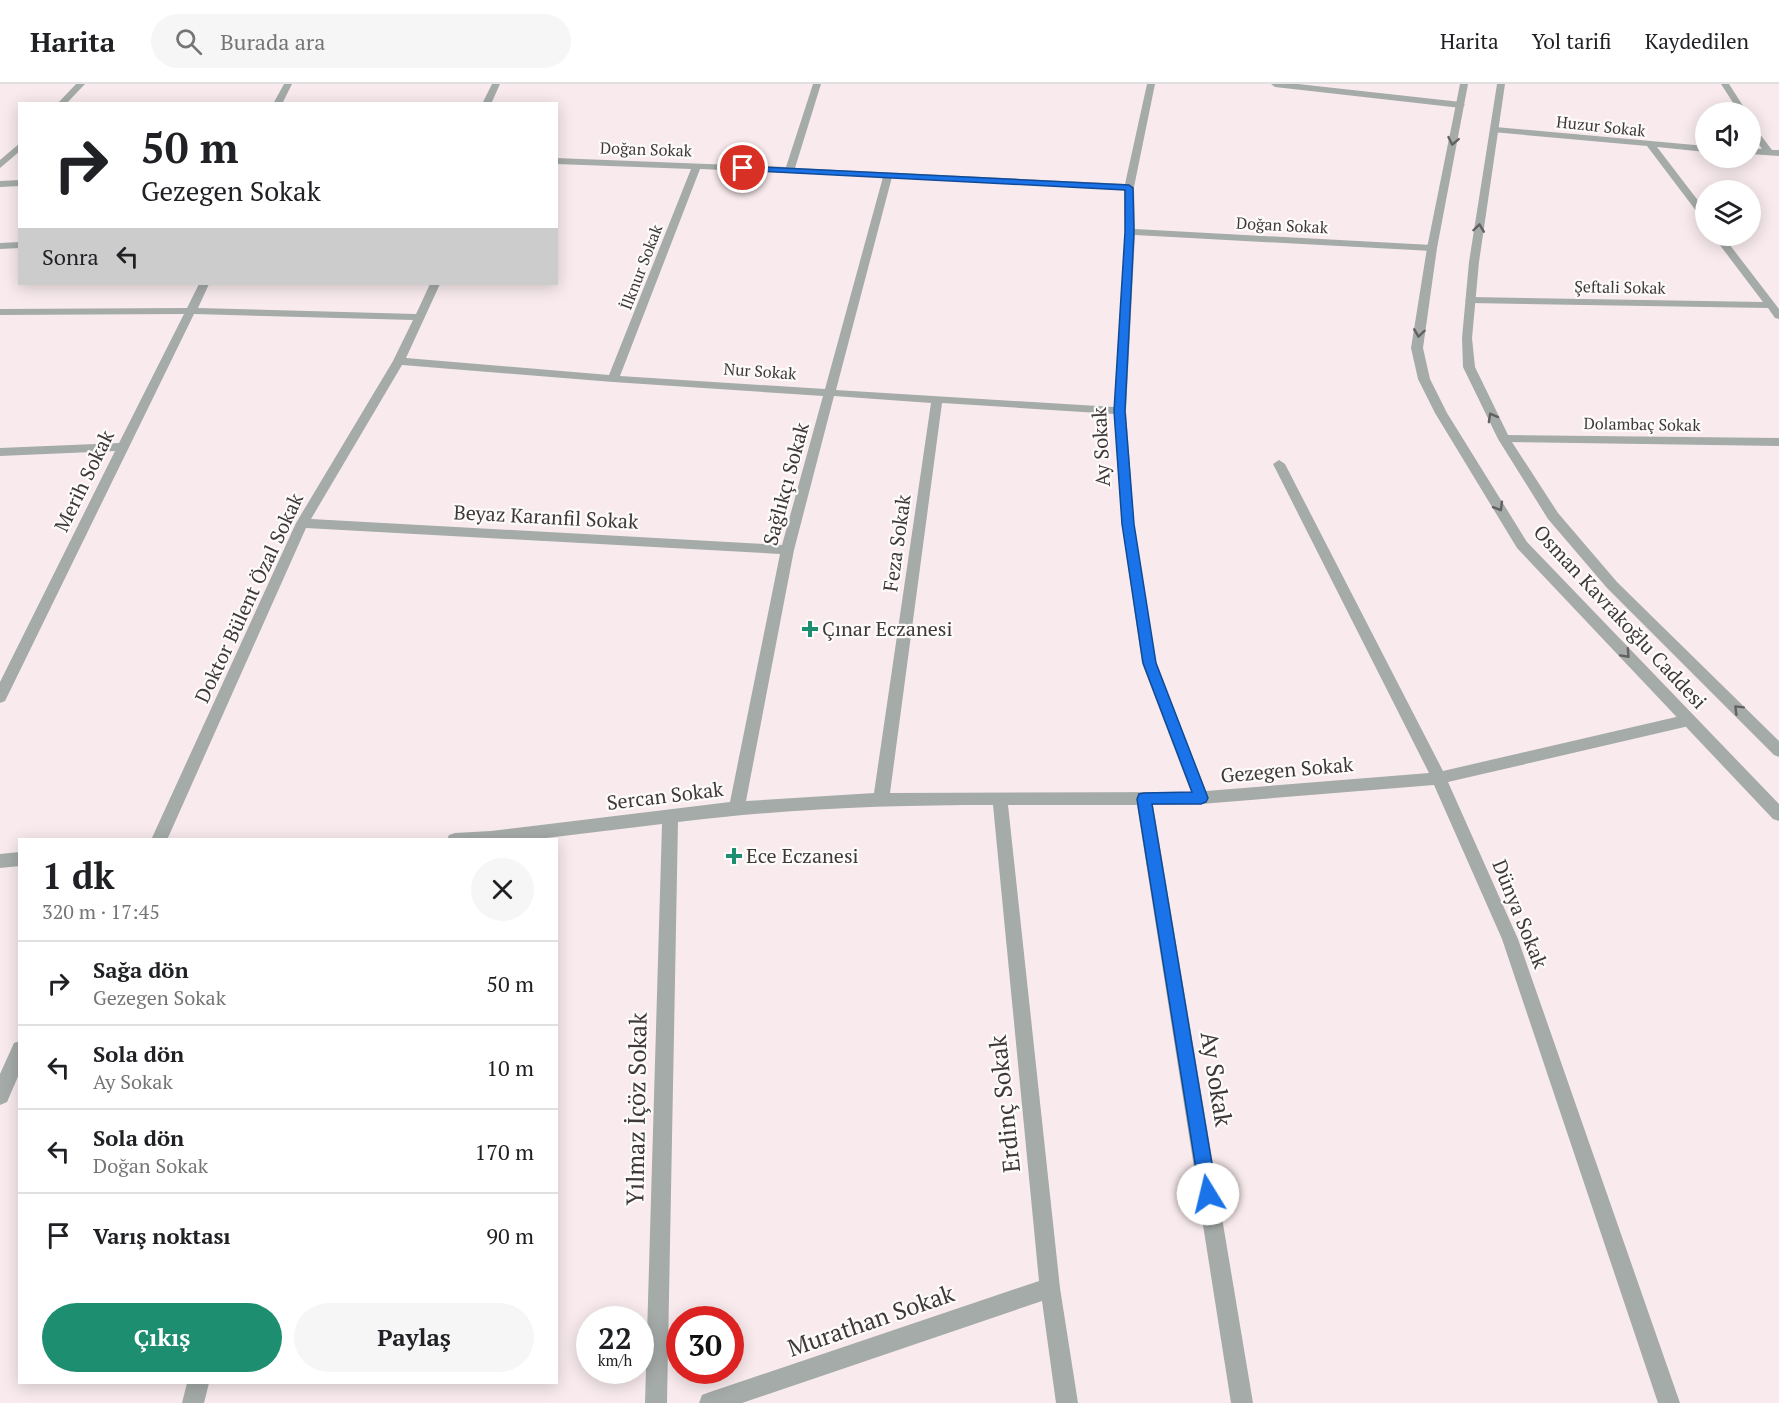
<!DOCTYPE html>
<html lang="tr">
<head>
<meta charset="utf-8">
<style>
  :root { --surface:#fff; --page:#f6f6f6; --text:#202124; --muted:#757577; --line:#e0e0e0; --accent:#1d8e6f }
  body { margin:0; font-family:"PT Serif",serif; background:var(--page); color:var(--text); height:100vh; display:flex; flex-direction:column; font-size:22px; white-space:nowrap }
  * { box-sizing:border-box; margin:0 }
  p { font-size:20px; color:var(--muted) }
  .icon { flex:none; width:33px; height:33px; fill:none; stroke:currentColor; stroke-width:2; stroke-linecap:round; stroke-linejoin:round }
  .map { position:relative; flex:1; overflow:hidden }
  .drawer { position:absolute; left:18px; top:754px; width:540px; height:546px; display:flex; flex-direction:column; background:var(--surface); border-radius:0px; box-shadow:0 3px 15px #0003 }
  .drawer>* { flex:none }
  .hud { position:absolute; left:18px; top:18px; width:540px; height:183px; border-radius:0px; box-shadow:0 3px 15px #0003; background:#fff; color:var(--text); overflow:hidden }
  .tools { position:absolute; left:1695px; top:18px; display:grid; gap:12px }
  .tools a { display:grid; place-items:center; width:66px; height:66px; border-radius:50%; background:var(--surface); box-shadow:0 3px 15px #0003; font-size:30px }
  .speed { position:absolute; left:576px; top:1222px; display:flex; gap:12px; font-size:30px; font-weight:700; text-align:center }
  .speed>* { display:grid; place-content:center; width:78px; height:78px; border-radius:50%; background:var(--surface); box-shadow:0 3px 15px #0003; line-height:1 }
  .speed small { font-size:15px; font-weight:400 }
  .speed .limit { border:9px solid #d22; background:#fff; color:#111 }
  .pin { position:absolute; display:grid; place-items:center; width:51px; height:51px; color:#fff; margin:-26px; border:3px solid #fff; border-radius:50%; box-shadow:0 2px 6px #0007 }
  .me { position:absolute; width:66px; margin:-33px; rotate:351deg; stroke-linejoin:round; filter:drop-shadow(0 0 4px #0008) }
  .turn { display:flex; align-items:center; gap:21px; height:126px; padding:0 24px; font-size:27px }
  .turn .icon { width:78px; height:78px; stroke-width:2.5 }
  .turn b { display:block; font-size:42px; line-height:51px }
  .then { display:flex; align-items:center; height:57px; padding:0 24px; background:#0003; gap:12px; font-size:22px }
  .round { display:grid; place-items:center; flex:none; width:63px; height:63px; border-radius:32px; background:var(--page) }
  .overview { display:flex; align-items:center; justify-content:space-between; height:102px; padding:0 24px }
  h1 { font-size:36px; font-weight:700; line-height:45px }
  .cta { display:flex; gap:12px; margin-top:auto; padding:12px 24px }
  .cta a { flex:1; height:69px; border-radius:36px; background:var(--accent); color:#fff; font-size:24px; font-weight:700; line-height:69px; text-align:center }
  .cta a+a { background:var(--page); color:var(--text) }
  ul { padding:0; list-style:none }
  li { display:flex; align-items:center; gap:18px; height:84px; padding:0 24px; border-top:2px solid var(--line) }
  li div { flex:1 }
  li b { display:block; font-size:22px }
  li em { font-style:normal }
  header { display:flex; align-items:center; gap:36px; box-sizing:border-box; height:84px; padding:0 30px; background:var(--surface); border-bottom:2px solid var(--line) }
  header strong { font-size:28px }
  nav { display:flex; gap:33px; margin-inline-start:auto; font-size:21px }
  .search { width:420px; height:54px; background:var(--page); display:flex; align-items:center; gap:15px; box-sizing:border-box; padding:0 21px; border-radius:33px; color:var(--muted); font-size:22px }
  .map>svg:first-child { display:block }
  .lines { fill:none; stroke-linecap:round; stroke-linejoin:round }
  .minor { fill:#a5aba9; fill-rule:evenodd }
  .tertiary { fill:#a5aba9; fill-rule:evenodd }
  .oneway { stroke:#626060 }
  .route { fill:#1a73e8; stroke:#114b97; stroke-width:1.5 }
  .poi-dot { fill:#1d8e6f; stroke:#fefbfb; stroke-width:2 }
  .labels { text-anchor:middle; stroke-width:4.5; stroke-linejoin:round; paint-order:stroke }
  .far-street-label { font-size:16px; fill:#3e3839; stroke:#fefbfb }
  .street-label { font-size:20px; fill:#3e3839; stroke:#fefbfb }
  .poi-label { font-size:20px; fill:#3e3839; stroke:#fefbfb; text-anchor:start }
  .near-street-label { font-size:24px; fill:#3e3839; stroke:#fefbfb }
</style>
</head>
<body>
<header>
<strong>Harita</strong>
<div class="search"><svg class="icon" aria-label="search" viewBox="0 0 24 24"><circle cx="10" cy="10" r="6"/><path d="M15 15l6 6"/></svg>Burada ara</div>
<nav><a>Harita</a><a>Yol tarifi</a><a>Kaydedilen</a></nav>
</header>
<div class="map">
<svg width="1779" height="1319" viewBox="0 0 1779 1319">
  <rect width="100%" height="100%" fill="#f9ebed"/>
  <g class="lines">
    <path class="minor" d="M76,0H85L66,20H57Z
      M284,0H292L282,20H273Z
      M492,0H500L491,20H482Z
      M813,0H821L795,84L1125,100L1147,0H1155L1134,103L1135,145L1432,161L1437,164L1432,167L1135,151L1126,327L1134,440L1156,579L1206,707L1429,689L1273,380L1279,376L1285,380L1443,687L1689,630L1694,632L1696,636L1694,640L1689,642L1448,698L1518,855L1680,1319H1658L1502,855L1434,701L1201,720L1153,721L1253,1319H1231L1137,721H1008L1060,1204L1078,1319H1056L1042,1217L742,1319H699L702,1311L710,1308L1039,1197L993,721C887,721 783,725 678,738L667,1319H645L662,740L530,756H447L449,751L455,749L491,747L730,718L780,470L306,444L167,756H151L296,439L393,277L413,236L194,230L7,613L5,617L0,619V598L115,367L0,372V364L119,359L184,230L0,231V225L187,224L199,200H209L198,224L416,230L430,200H440L406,274L609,291L691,85L556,80V74L786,83ZM700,85L883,93L825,305L620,292ZM892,93L1124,106L1125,148L1114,323L836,306ZM402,281L613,298L823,312L782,461L311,435ZM834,312L931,319L874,709L746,717L794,466ZM942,319L1114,330L1122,440L1142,579L1191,708L890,709Z
      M1271,0H1298L1461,18L1465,21L1461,24L1275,3Z
      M1721,0H1729L1747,28H1739Z
      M1750,37L1772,66H1779V72L1750,70V64L1762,65L1750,47Z
      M1495,43L1706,62V68L1657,63L1706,127V137L1703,136L1647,62L1492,48L1491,46Z
      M20,59V67L0,84V76Z
      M20,96V102L0,103V97Z
      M1713,152H1723L1779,225V235L1775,234L1768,224L1470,219L1465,216L1470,213L1763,218Z
      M20,158V164L0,165V159Z
      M1504,351L1779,354V362L1500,358V352Z
      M20,768V782L0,784V770Z
      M20,957V988L7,1018L0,1021V990L14,959Z
      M187,1299H209L204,1319H182Z"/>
    <path class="tertiary" d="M1460,0H1468L1437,164L1423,264L1430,295L1447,329L1527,458L1779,720V737L1773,735L1517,464L1435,329L1418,295L1411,264L1427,164Z
      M1497,0H1505L1479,178L1472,254L1475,283L1510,355L1558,429L1617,498L1779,657V673L1774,671L1607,504L1548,435L1498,355L1463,283L1462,254L1469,178Z"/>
  </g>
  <defs><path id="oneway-chevron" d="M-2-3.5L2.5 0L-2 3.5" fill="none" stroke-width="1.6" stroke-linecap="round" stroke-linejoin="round" transform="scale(1.5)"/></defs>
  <g class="oneway">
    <use href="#oneway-chevron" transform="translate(1453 57) rotate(101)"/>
    <use href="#oneway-chevron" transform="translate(1479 144) rotate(-82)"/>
    <use href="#oneway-chevron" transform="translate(1419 249) rotate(98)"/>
    <use href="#oneway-chevron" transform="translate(1492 333) rotate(-119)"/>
    <use href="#oneway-chevron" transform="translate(1499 423) rotate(59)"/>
    <use href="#oneway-chevron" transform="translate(1626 570) rotate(47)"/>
    <use href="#oneway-chevron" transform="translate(1738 625) rotate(-135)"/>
  </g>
  <path class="route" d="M743,82L1129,101L1133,104L1134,148L1125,327L1134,440L1156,579L1208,714L1206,718L1201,720H1152L1217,1110L1215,1116L1208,1119L1202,1116L1200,1110L1137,715L1139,710L1144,709L1192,708L1143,579L1122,440L1114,327L1125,148V106L740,86L739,84Z"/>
  <g class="poi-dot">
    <path d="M807 536h6v6h6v6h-6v6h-6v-6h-6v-6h6z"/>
    <path d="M731 763h6v6h6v6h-6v6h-6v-6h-6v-6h6z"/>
  </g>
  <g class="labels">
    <g class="far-street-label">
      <text transform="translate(1601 42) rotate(6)" y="6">Huzur Sokak</text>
      <text transform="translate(646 65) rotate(2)" y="6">Doğan Sokak</text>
      <text transform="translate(1282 141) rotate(3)" y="6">Doğan Sokak</text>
      <text transform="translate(641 183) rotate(-69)" y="6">İlknur Sokak</text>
      <text transform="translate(1620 203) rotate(1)" y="6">Şeftali Sokak</text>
      <text transform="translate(760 287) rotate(4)" y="6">Nur Sokak</text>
      <text transform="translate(1642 340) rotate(1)" y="6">Dolambaç Sokak</text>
    </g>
    <g class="street-label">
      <text transform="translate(1101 363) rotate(-93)" y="7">Ay Sokak</text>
      <text transform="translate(84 397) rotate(-64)" y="7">Merih Sokak</text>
      <text transform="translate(786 400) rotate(-75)" y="7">Sağlıkçı Sokak</text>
      <text transform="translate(546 433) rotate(3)" y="7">Beyaz Karanfil Sokak</text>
      <text transform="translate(897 459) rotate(-82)" y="7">Feza Sokak</text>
      <text transform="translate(249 514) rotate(-65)" y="7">Doktor Bülent Özal Sokak</text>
      <text transform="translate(1620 533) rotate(47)" y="7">Osman Kavrakoğlu Caddesi</text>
      <text transform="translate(1287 686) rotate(-5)" y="7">Gezegen Sokak</text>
      <text transform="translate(665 712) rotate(-7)" y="7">Sercan Sokak</text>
      <text transform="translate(1520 830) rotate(68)" y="7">Dünya Sokak</text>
    </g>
    <g class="poi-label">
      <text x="822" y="552">Çınar Eczanesi</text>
      <text x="746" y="779">Ece Eczanesi</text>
    </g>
    <g class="near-street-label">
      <text transform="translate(1216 995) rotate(81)" y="8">Ay Sokak</text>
      <text transform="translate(1005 1020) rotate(-96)" y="8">Erdinç Sokak</text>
      <text transform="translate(637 1025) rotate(-89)" y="8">Yılmaz İçöz Sokak</text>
      <text transform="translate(871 1237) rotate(-19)" y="8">Murathan Sokak</text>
    </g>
  </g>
</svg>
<div class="tools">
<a><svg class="icon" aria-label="sound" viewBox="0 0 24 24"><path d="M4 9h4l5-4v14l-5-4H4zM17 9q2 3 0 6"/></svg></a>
<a><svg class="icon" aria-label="layers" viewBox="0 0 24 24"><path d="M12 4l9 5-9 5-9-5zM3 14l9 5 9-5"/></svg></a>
</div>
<div class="speed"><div>22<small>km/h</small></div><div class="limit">30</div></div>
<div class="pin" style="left:743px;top:84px;background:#d93025"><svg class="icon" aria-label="arrive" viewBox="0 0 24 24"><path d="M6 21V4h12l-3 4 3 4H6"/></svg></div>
<svg class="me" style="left:1208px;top:1110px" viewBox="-20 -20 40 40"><circle r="19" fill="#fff"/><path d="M0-13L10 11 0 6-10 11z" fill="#1a73e8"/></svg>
<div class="hud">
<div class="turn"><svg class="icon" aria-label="right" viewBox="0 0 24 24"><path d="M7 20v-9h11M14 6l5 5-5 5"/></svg><div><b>50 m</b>Gezegen Sokak</div></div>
<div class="then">Sonra<svg class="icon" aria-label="left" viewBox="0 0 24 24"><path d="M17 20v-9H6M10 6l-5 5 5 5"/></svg></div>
</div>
<section class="drawer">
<div class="overview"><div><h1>1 dk</h1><p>320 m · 17:45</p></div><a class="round"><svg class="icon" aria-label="close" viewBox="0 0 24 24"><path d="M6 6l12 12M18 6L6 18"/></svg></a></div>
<ul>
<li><svg class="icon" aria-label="right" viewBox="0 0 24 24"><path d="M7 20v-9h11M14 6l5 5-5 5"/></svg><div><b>Sağa dön</b><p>Gezegen Sokak</p></div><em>50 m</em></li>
<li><svg class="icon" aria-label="left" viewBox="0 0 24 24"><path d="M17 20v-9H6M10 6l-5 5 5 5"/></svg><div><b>Sola dön</b><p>Ay Sokak</p></div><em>10 m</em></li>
<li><svg class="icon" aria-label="left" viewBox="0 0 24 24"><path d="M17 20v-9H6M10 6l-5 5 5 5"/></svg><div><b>Sola dön</b><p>Doğan Sokak</p></div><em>170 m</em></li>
<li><svg class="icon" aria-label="arrive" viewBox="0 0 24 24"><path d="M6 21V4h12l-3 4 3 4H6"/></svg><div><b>Varış noktası</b></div><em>90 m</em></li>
</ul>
<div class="cta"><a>Çıkış</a><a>Paylaş</a></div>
</section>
</div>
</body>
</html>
